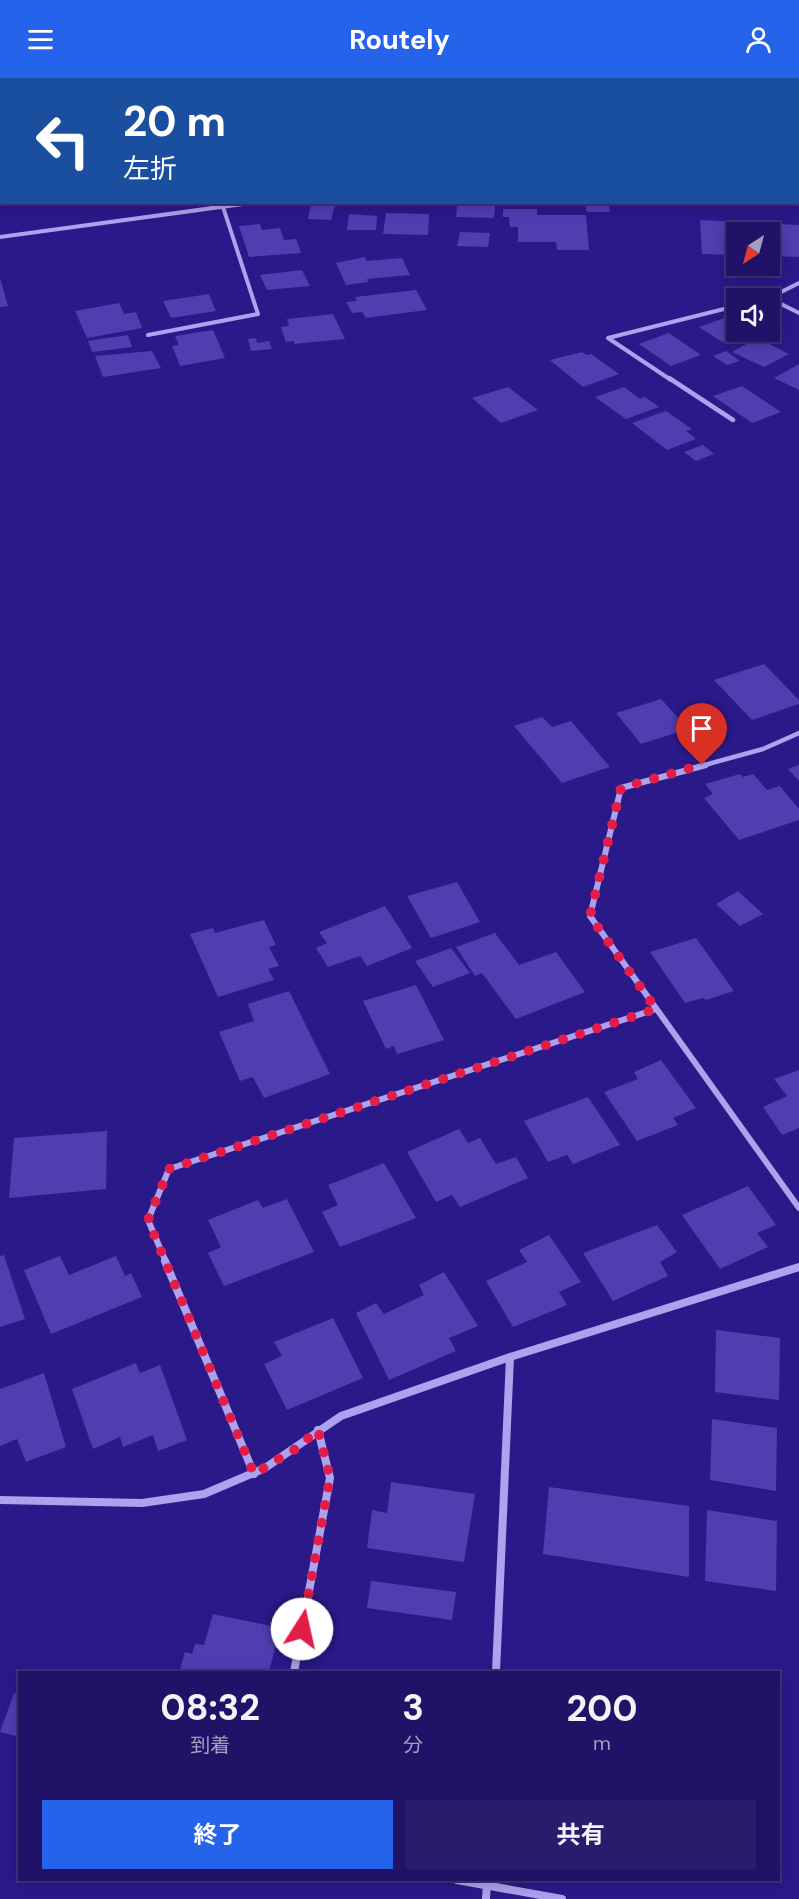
<!DOCTYPE html>
<html lang="ja">
<head>
<meta charset="utf-8">
<style>
  :root { --surface:#201367; --page:#281c6d; --text:#f1f3f6; --muted:#a29ec0; --line:#3d327b; --accent:#2563eb }
  body { margin:0; font-family:"DM Sans","Noto Sans JP",sans-serif; background:var(--page); color:var(--text); height:100vh; display:flex; flex-direction:column; font-size:22px; white-space:nowrap }
  * { box-sizing:border-box; margin:0 }
  p { font-size:20px; color:var(--muted) }
  .icon { flex:none; width:33px; height:33px; fill:none; stroke:currentColor; stroke-width:2; stroke-linecap:round; stroke-linejoin:round }
  .map { position:relative; flex:1; overflow:hidden }
  .drawer { position:absolute; left:18px; top:1593px; width:762px; height:210px; display:flex; flex-direction:column; background:var(--surface); border-radius:0px; box-shadow:0 3px 15px #0003,0 0 0 2px var(--line) }
  .drawer>* { flex:none }
  .hud { position:absolute; left:0px; top:0px; width:800px; height:126px; box-shadow:0 3px 15px #0003,0 0 0 2px var(--line); background:#1a4fa0; color:#fff; overflow:hidden }
  .needle { width:39px; rotate:216deg }
  .buttons { position:absolute; left:726px; top:144px; display:grid; gap:12px }
  .buttons a { display:grid; place-items:center; width:54px; height:54px; border-radius:0px; background:var(--surface); box-shadow:0 3px 15px #0003,0 0 0 2px var(--line); font-size:30px }
  .pin { position:absolute; display:grid; place-items:center; width:51px; height:51px; color:#fff; margin:-62px -26px; border-radius:50% 50% 50% 0; rotate:-45deg; box-shadow:0 0 6px #0007 }
  .pin .icon { rotate:45deg }
  .me { position:absolute; width:66px; margin:-33px; rotate:10deg; stroke-linejoin:round; filter:drop-shadow(0 0 4px #0008) }
  .turn { display:flex; align-items:center; gap:21px; height:126px; padding:0 24px; font-size:27px }
  .turn .icon { width:78px; height:78px; stroke-width:2.5 }
  .turn b { display:block; font-size:42px; line-height:51px }
  .eta { display:flex; justify-content:space-evenly; align-items:center; height:102px; text-align:center }
  .eta b { font-size:36px; font-weight:700; line-height:42px }
  .cta { display:flex; gap:12px; margin-top:auto; padding:12px 24px }
  .cta a { flex:1; height:69px; border-radius:0px; background:var(--accent); color:#fff; font-size:24px; font-weight:700; line-height:69px; text-align:center }
  .cta a+a { background:var(--page); color:var(--text) }
  header { display:flex; justify-content:space-between; align-items:center; height:78px; padding:0 24px; background:var(--accent); color:#fff; font-size:27px; font-weight:700 }
  .map>svg:first-child { display:block }
  .building { fill:#4e3eb0 }
  .lines { fill:none; stroke-linecap:round; stroke-linejoin:round }
  .minor-far3 { stroke:#aca2ed; stroke-width:4 }
  .minor-far2 { stroke:#aca2ed; stroke-width:4.5 }
  .minor-far1 { stroke:#aca2ed; stroke-width:6 }
  .minor { stroke:#aca2ed; stroke-width:8 }
  .route { stroke:#e11d48; stroke-width:10; stroke-dasharray:0 18 }
</style>
</head>
<body>
<header><svg class="icon" aria-label="menu" viewBox="0 0 24 24"><path d="M4 6h16M4 12h16M4 18h16"/></svg>Routely<svg class="icon" aria-label="person" viewBox="0 0 24 24"><circle cx="12" cy="8" r="4"/><path d="M4 21q1-7 8-7t8 7"/></svg></header>
<div class="map">
<svg width="799" height="1821" viewBox="0 0 799 1821">
  <rect width="100%" height="100%" fill="#2a1989"/>
  <path class="building" d="M567,124H608L610,134H587L585,127H567Z
    M311,126L335,127L331,142L308,141Z
    M457,127L495,128L494,140L456,139Z
    M503,131H537V137H586L589,172H557L556,164H518V149H510L509,139H503Z
    M386,135L429,136L428,157L383,156Z
    M349,136L377,138L376,152H347Z
    M700,142L799,147V179L770,178V154H736V177L702,176Z
    M260,146L262,152L280,150L284,162L296,161L301,175L249,179L239,148Z
    M460,154L490,155L488,169L457,168Z
    M365,179L366,183L402,180L410,197L367,201L368,204L346,207L336,185Z
    M302,192L310,208L267,212L260,197Z
    M0,200L8,228L0,229Z
    M416,212L427,232L366,240L362,234L352,235L346,224L357,223L355,219Z
    M209,216L216,233L171,240L163,223Z
    M119,225L124,236L136,234L142,250L87,260L75,233Z
    M333,236L345,261L294,266V263L286,264L281,249L289,248L287,241Z
    M733,237L736,239V254H750L722,264L699,249Z
    M213,252L225,280L180,288L172,268L179,267L175,258Z
    M669,255L701,277L671,288L639,266Z
    M128,257L132,269L92,274L88,263Z
    M256,260L257,265L269,263L272,271L251,273L248,261Z
    M757,260L789,276L764,289L732,274Z
    M152,273L161,290L103,299L95,278Z
    M726,273L740,283L727,287L713,278Z
    M582,274L587,277L591,276L619,296L583,309L550,282Z
    M799,286V312L774,300Z
    M742,308L781,334L752,345L713,318Z
    M508,309L538,332L501,345L472,320Z
    M624,309L640,321L645,319L659,329L626,341L595,319Z
    M666,333L692,351L686,353L696,361L667,372L632,345Z
    M703,367L714,376L696,383L684,374Z
    M764,586L799,622V626L752,642L714,602Z
    M661,621L688,651L641,666L616,635Z
    M542,639L552,649L571,643L610,689L562,705L514,648Z
    M799,687V703L788,691Z
    M740,696L743,699L753,696L767,712L780,708L799,731V742L739,762L704,720L713,716L705,706Z
    M457,804L480,844L431,860L407,818Z
    M738,813L763,836L740,848L716,826Z
    M385,828L412,870L367,888L360,878L328,889L316,870L327,865L319,854Z
    M264,842L276,867L269,869L279,888L268,891L274,902L218,919L190,856L213,850L215,855Z
    M495,855L519,887L556,874L585,914L516,941L482,895L475,898L456,869Z
    M696,860L734,913L706,922L703,920L685,925L650,874Z
    M451,870L470,895L433,909L415,883Z
    M416,907L444,962L397,976L394,968L386,971L363,923Z
    M289,913L330,996L264,1020L253,999L240,1003L219,954L254,943L248,926Z
    M661,982L696,1030L673,1040L678,1047L637,1063L604,1014L638,1001L634,994Z
    M799,992V1050L782,1057L763,1029L787,1018L774,1001Z
    M588,1019L620,1067L573,1086L567,1077L548,1084L524,1043Z
    M459,1051L468,1065L480,1060L496,1086L516,1079L528,1100L460,1129L452,1117L436,1124L407,1074Z
    M107,1053L106,1111L9,1120L14,1060Z
    M384,1085L416,1140L340,1169L322,1134L338,1127L328,1107Z
    M748,1108L776,1147L757,1155L768,1169L720,1191L682,1137Z
    M287,1121L314,1174L224,1208L208,1175L221,1169L208,1142L258,1122L263,1130Z
    M657,1147L677,1174L660,1184L668,1198L613,1223L583,1175Z
    M549,1157L581,1204L559,1214L567,1227L513,1249L486,1203L527,1184L519,1172Z
    M4,1177L25,1241L0,1249V1178Z
    M60,1178L69,1197L116,1178L125,1198L131,1195L142,1219L51,1256L24,1192Z
    M444,1194L478,1248L449,1260L456,1273L389,1302L356,1235L376,1225L384,1236L424,1217L419,1207Z
    M333,1240L363,1300L287,1332L264,1286L282,1278L274,1264Z
    M716,1252L780,1260L779,1322L715,1314Z
    M136,1285L140,1295L160,1287L187,1362L158,1373L153,1357L123,1369L120,1359L93,1371L72,1311Z
    M44,1295L66,1369L26,1384L17,1361L0,1368V1311Z
    M712,1341L777,1350L776,1413L710,1402Z
    M391,1404L475,1416L464,1484L367,1470L372,1432L387,1435Z
    M549,1409L689,1428V1499L543,1476Z
    M707,1432L777,1443L776,1513L705,1503Z
    M371,1503L456,1514L452,1542L367,1530Z
    M213,1536L280,1550L269,1594H179L185,1574L192,1576L195,1566L204,1567Z
    M14,1615L20,1617V1659L0,1654Z"/>
  <g class="lines">
    <path class="minor-far3" d="M699,0L701,2
      M560,2L563,0
      M0,159L257,124
      M769,220L799,205
      M769,220L799,235
      M148,257L258,236L223,129
      M671,302L608,260L736,228"/>
    <path class="minor-far2" d="M669,300L733,342
      M701,688L763,671L799,655"/>
    <path class="minor-far1" d="M706,687L621,710L590,838L799,1130
      M166,1184L148,1142L169,1091L656,931"/>
    <path class="minor" d="M165,1183L254,1396
      M0,1422L142,1425L204,1416L265,1390L341,1338L510,1279L799,1189
      M294,1594L330,1400L318,1352
      M496,1594L510,1279
      M457,1802L562,1821
      M486,1821L487,1804"/>
  </g>
  <g class="lines">
    <path class="route" d="M302,1551L330,1400L318,1352L294,1372L254,1396L148,1142L169,1091L656,931L590,838L621,710L702,687"/>
  </g>
</svg>
<div class="buttons">
<a><svg class="needle" viewBox="-14 -14 28 28"><path d="M0-13l5 13h-10z" fill="#e53935"/><path d="M0 13l5-13h-10z" fill="#a29ec0"/></svg></a>
<a><svg class="icon" aria-label="sound" viewBox="0 0 24 24"><path d="M4 9h4l5-4v14l-5-4H4zM17 9q2 3 0 6"/></svg></a>
</div>
<div class="pin" style="left:702px;top:687px;background:#d93025"><svg class="icon" aria-label="arrive" viewBox="0 0 24 24"><path d="M6 21V4h12l-3 4 3 4H6"/></svg></div>
<svg class="me" style="left:302px;top:1551px" viewBox="-20 -20 40 40"><circle r="19" fill="#fff"/><path d="M0-13L10 11 0 6-10 11z" fill="#e11d48"/></svg>
<div class="hud">
<div class="turn"><svg class="icon" aria-label="left" viewBox="0 0 24 24"><path d="M17 20v-9H6M10 6l-5 5 5 5"/></svg><div><b>20 m</b>左折</div></div>
</div>
<section class="drawer">
<div class="eta">
<div><b>08:32</b><p>到着</p></div>
<div><b>3</b><p>分</p></div>
<div><b>200</b><p>m</p></div>
</div>
<div class="cta"><a>終了</a><a>共有</a></div>
</section>
</div>
</body>
</html>
